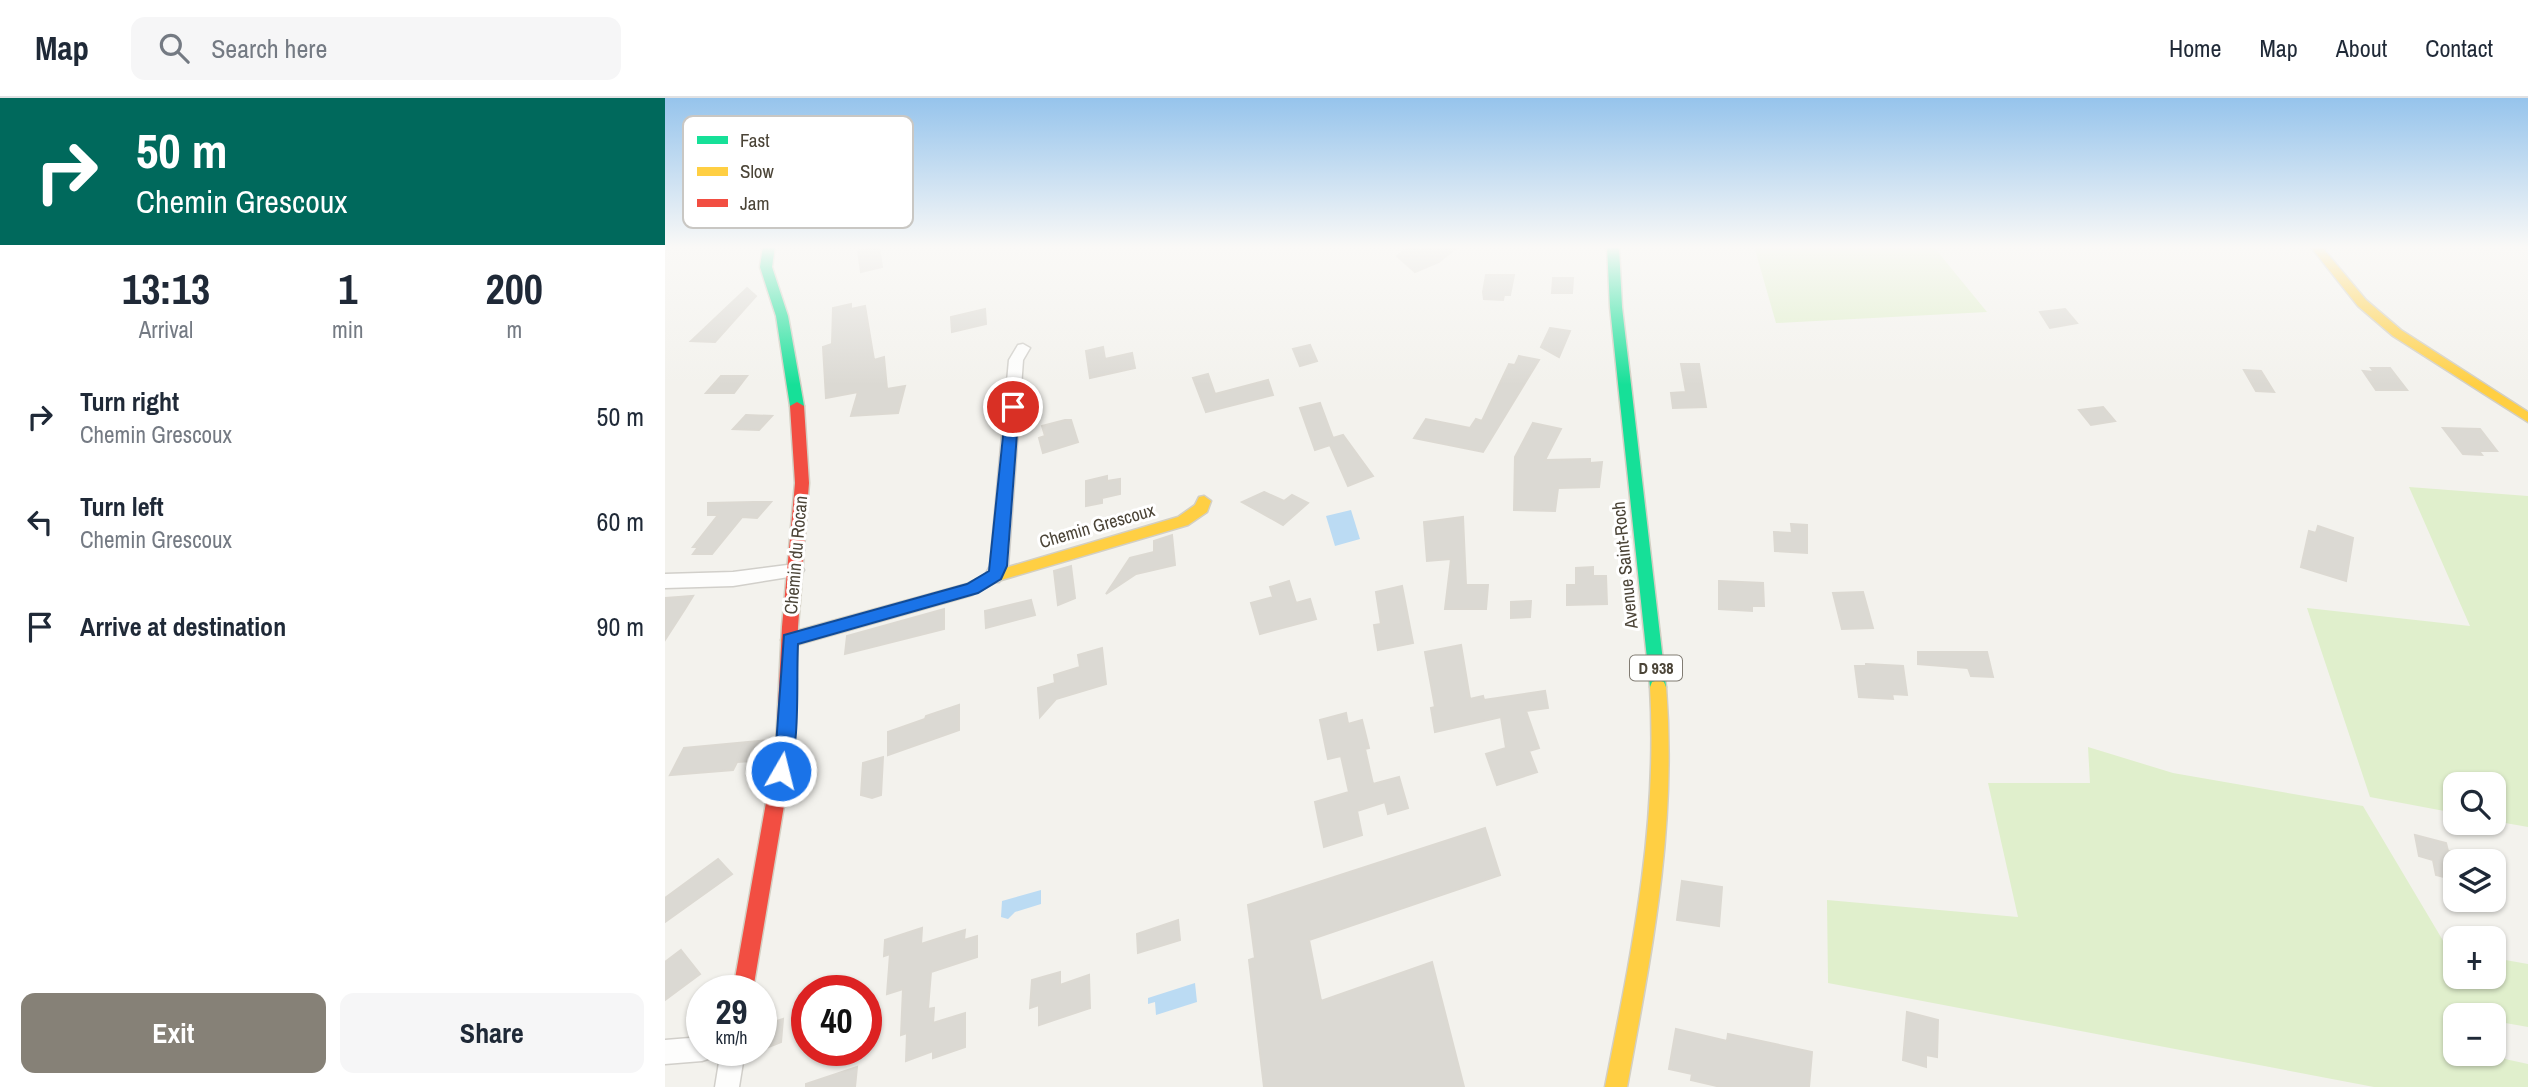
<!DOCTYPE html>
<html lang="en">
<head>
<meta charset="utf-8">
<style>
  :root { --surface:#fff; --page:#f6f6f7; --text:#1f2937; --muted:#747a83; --line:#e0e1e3; --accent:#868177 }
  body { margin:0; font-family:"Archivo Narrow",sans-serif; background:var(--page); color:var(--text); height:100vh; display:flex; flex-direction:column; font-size:26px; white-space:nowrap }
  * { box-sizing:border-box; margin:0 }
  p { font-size:23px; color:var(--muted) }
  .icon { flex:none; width:38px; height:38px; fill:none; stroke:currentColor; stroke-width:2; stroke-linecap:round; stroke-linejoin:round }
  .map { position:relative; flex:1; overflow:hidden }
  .panel { display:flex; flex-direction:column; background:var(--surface); width:665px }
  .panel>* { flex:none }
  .banner { background:#00695c; color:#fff; overflow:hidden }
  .buttons { position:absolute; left:1778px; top:674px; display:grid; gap:14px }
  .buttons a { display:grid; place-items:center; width:63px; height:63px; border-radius:14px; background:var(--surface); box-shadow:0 2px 5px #0004; font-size:35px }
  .speed { position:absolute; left:21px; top:877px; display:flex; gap:14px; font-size:35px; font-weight:700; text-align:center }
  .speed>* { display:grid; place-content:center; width:91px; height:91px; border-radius:50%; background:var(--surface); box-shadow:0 2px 5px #0004; line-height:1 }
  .speed small { font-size:18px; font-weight:400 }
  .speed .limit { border:10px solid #d22; background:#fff; color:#111 }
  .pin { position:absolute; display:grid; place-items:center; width:60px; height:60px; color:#fff; margin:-30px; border:4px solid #fff; border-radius:50%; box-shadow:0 2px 7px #0007 }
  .me { position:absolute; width:77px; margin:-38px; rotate:8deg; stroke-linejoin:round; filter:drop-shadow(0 0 5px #0008) }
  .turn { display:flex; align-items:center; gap:24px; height:147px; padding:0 21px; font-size:32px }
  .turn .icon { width:91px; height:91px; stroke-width:2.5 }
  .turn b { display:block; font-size:49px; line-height:60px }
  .eta { display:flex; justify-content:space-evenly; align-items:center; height:119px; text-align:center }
  .eta b { font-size:42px; font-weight:800; line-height:49px }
  .primary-button { display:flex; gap:14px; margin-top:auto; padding:14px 21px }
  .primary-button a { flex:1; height:80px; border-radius:14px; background:var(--accent); color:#fff; font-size:28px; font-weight:800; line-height:80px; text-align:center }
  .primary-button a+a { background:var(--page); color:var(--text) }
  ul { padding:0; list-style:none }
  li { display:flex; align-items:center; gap:21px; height:105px; padding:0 21px }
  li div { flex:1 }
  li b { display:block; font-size:26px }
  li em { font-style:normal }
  header { display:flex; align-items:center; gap:42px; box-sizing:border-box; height:98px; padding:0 35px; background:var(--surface); border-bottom:2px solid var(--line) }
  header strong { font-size:33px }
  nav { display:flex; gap:38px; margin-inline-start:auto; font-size:24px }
  .search { width:490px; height:63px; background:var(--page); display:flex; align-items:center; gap:18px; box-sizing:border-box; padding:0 24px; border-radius:14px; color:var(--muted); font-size:26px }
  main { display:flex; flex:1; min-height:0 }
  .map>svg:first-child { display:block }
  .green { fill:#e0efcc }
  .water { fill:#bbdbf3 }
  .building { fill:#dbd9d3; stroke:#dcd9d2; stroke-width:2 }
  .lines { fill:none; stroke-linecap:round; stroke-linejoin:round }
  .street-casing { stroke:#d1cfca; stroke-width:3 }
  .fast-casing { stroke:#d3cfc3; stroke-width:3 }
  .slow-casing { stroke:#d3cfc3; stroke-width:3 }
  .jam-casing { stroke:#d3cfc3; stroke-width:3 }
  .street { fill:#fdfdfc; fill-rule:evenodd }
  .fast { fill:#16e098; fill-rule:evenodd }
  .slow { fill:#ffcf43; fill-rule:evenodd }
  .jam { fill:#f24e42; fill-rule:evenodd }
  .route { fill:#1a73e8; stroke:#114b97; stroke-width:2 }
  .labels { text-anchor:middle; stroke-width:6; stroke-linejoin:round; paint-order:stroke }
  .shield { fill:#fff; stroke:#817c73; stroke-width:2 }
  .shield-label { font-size:16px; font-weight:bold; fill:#4b4437 }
  .street-label { font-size:18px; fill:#4b4437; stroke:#fff }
  .key { fill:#fff; stroke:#c9c7c3; stroke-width:2 }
  .key-label { font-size:19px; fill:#4b4437 }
</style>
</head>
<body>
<header>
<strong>Map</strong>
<div class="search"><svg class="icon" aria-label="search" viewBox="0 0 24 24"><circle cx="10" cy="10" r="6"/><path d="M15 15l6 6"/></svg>Search here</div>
<nav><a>Home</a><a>Map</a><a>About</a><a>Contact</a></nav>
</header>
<main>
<section class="panel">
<div class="banner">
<div class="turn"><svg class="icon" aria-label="right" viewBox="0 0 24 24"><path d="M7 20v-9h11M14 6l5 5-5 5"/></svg><div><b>50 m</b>Chemin Grescoux</div></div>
</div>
<div class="eta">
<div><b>13:13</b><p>Arrival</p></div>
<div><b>1</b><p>min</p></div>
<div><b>200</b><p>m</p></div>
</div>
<ul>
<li><svg class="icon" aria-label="right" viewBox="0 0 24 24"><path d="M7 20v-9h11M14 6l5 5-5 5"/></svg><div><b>Turn right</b><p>Chemin Grescoux</p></div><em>50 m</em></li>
<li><svg class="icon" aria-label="left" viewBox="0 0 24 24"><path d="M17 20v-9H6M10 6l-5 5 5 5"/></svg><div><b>Turn left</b><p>Chemin Grescoux</p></div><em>60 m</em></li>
<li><svg class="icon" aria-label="arrive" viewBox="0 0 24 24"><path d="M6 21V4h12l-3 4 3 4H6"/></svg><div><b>Arrive at destination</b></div><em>90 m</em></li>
</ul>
<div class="primary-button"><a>Exit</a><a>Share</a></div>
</section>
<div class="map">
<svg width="1863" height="989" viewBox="0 0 1863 989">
  <rect width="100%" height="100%" fill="#f3f2ed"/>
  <path class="green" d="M1089,148H1268L1322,214L1111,225Z
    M1744,389L1863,398V729L1829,723V686H1790V715L1705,699L1642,510L1805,528Z
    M1423,649L1508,675L1698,708L1783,851L1790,852V878H1829V860L1863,866V929L1829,923V917H1790V956H1829V931L1840,961L1863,966V989H1709L1163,885L1162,802L1353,819L1323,685H1425Z"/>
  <path class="water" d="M686,412L695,441L670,448L661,418Z
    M376,792V806L350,814L343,821L336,819L337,803Z
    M530,885L532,904L491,917L490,904L483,906V900Z"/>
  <path class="building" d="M214,148L217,169L196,174L193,153Z
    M744,148L756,152L761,148H793L774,164L750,174L732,158Z
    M821,177H849L845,197H839L838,202L819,201L818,194Z
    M888,180H908L907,195H887Z
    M82,190L91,198L50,244L26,243Z
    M186,206V211L200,208L209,262L219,259L222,291L240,288L233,315L186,318L193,294L161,300L158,249L167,246L168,210Z
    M320,211L321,226L287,234L286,219Z
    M1400,211L1412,225L1385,230L1375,214Z
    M885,230L905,233L894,259L876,249Z
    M645,247L652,263L635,268L628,251Z
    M438,249L440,261L467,255L470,270L425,280L421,253Z
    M854,258L874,262L818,354L749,340L761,321L805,330L811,321L817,323L844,266L850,267Z
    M1016,266H1034L1041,309L1008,310L1006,295L1021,294Z
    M1706,270H1725L1742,292H1711L1698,273L1709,274Z
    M1579,272L1596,273L1609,294L1591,293Z
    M543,276L550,296L603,282L608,297L541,314L528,280Z
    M56,278H82L69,295H41Z
    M655,305L668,340L678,337L708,378L683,388L665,347L650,352L635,310Z
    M1438,309L1450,323L1426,327L1414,312Z
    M81,317L107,318L94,332L68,331Z
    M400,322H406L413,344L378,355L374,340L380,338L377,328Z
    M868,325L896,331L880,362L925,361V365L937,364L934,389L893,390L890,413L849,412L850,359Z
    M1778,330L1815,331L1832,353H1814L1817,357L1798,356Z
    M442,378V383L455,381V396L437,400V405L421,408V383Z
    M599,394L619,403L627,397L643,405L618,427L577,404Z
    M89,404H106L92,420L77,419L47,456H28L33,449H28L53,417H43V405Z
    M798,419L801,487H823L821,511H780L786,461L762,463L759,424Z
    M1126,426L1142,427V455L1110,453L1109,434L1127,435Z
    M1653,428L1688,440L1681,483L1636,469L1644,433L1651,435Z
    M507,437L510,467L471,476L441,496L465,460L489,454V443Z
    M406,468L410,500L393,507L389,473Z
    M928,469V478H941L942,506L902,507V487H911V470Z
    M624,483L631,505L645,501L651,521L595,536L586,505L608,499L605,489Z
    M1054,483L1098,485L1099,508H1087V513L1054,511Z
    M737,488L748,545L713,552L709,527L716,526L711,494Z
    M1198,494L1208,530L1177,531L1168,495Z
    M28,498L20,511L0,542V500Z
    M366,502L370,517L321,530L320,513Z
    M866,503L865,519L846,520V504Z
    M279,511V531L180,556L182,538Z
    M796,547L805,601L818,598L819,602L880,593L883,610L861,613L874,650L864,653L872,674L832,687L821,656L841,650L836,619L770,634L766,610L770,609L760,554Z
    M437,550L441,586L391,601L375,619L373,590L390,585L389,577L415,569L413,557Z
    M1253,554H1322L1328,579L1306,578L1303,570L1253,566Z
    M1201,566L1238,568L1242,597L1227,596L1228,601L1194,599L1190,568H1201Z
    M294,607V632L223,657V634L260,621L261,618Z
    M681,615L683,626L697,622L704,650L700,651L708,686L734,679L743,710L723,716L720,704L692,713L697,737L659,749L650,704L684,694L676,658L663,661L655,622Z
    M104,642L101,662L72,664L68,672L5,677L19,650Z
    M218,659L216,697L207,700L196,697L198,665Z
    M820,730L835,777L644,842L656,903L767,864L799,989H599L584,862L590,860L583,807Z
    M1750,737L1781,745L1783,753L1790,755V782L1771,777L1768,762L1754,758Z
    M53,761L67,776L0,824V800Z
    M1017,783L1057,789L1054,828L1012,822Z
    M513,822L515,842L473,855L472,836Z
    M257,830L256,846L300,832L299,842L312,838V859L266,874L263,911L269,910L268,925L300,915V949L268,960V953L241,963L242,935L236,937L238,891L222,896L225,856L219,858L220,842Z
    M16,852L35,876L0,902V864Z
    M395,874V887L424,877L425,910L374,927V907L365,910L367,882Z
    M1242,914L1273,922L1272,959L1261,957V969L1238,962Z
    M118,921L116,944L96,952V928Z
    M1011,931L1062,943L1063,936L1147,954L1144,989H1056L1026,982L1027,976L1004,971Z
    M192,969L190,989H141V986Z"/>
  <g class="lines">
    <defs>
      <path id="street" d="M358,246L365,250L358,262L343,468L334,484H322L319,479L325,468L344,262L353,247Z
        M130,466L136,467L139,472L136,477L130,478L68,488L0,490V476L68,474Z
        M37,939V952H49L46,960L37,963L0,966V942Z
        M56,952H80L74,989H50Z"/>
      <path id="fast" d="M98,148H110L107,169L123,218L139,308L132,312L125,308L111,218L95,169Z
        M942,148H954L957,209L1001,589L999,594L993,596L987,594L985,589L945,209Z"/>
      <path id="slow" d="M1645,148H1656L1701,202L1736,232L1863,314V324L1728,238L1693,208Z
        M539,398L546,403L542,414L523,427L333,483L307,497L124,549L118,547L116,542L118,537L124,535L302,486L323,475L513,419L530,407L534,399Z
        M993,582L999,584L1001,589C1012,730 987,852 962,989H940C967,852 993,730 985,589L987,584Z"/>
      <path id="jam" d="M132,304L139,308L144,385L133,529L129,648L88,892H68L111,648L117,529L130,385L125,308Z"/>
    </defs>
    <use href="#street" class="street-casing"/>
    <use href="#fast" class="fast-casing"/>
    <use href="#slow" class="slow-casing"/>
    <use href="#jam" class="jam-casing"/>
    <use href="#street" class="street"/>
    <use href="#fast" class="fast"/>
    <use href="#slow" class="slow"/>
    <use href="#jam" class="jam"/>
  </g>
  <linearGradient id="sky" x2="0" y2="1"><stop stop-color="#96c4ec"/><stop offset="0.52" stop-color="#faf9f7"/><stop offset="1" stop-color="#faf9f7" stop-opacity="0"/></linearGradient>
  <rect width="1863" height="287" fill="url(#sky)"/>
  <path class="route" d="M348,304L354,309L342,468L336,481L313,495L133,546C131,580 136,650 122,679L116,681L109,679L107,673L111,648L119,537L302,486L324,473L341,309Z"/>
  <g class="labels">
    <rect class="shield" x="965" y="557.5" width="52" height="25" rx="5"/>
    <g class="shield-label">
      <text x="991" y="576">D 938</text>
    </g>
    <g class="street-label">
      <text transform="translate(432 428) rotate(-16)" y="6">Chemin Grescoux</text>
      <text transform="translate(131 457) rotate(-85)" y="6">Chemin du Rocan</text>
      <text transform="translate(960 467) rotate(-96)" y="6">Avenue Saint-Roch</text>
    </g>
  </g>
  <rect x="18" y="18" width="230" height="112" rx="10" class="key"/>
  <rect x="32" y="38" width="31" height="8" fill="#16e098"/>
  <rect x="32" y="69" width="31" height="9" fill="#ffcf43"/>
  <rect x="32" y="101" width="31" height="8" fill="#f24e42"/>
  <g class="key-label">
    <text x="75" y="49">Fast</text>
    <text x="75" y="80">Slow</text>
    <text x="75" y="112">Jam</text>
  </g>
</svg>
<div class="buttons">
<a><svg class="icon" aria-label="search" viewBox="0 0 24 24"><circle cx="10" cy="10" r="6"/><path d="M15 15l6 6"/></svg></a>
<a><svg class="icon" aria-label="layers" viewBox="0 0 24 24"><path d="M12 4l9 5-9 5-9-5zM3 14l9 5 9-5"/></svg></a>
<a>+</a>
<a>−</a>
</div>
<div class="speed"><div>29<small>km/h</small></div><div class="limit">40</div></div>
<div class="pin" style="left:348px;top:309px;background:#d93025"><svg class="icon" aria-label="arrive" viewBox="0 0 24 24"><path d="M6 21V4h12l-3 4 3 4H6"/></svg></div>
<svg class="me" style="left:116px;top:673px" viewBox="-20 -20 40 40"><circle r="17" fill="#1a73e8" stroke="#fff" stroke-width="3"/><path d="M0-11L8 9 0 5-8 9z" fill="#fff"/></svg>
</div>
</main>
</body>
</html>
